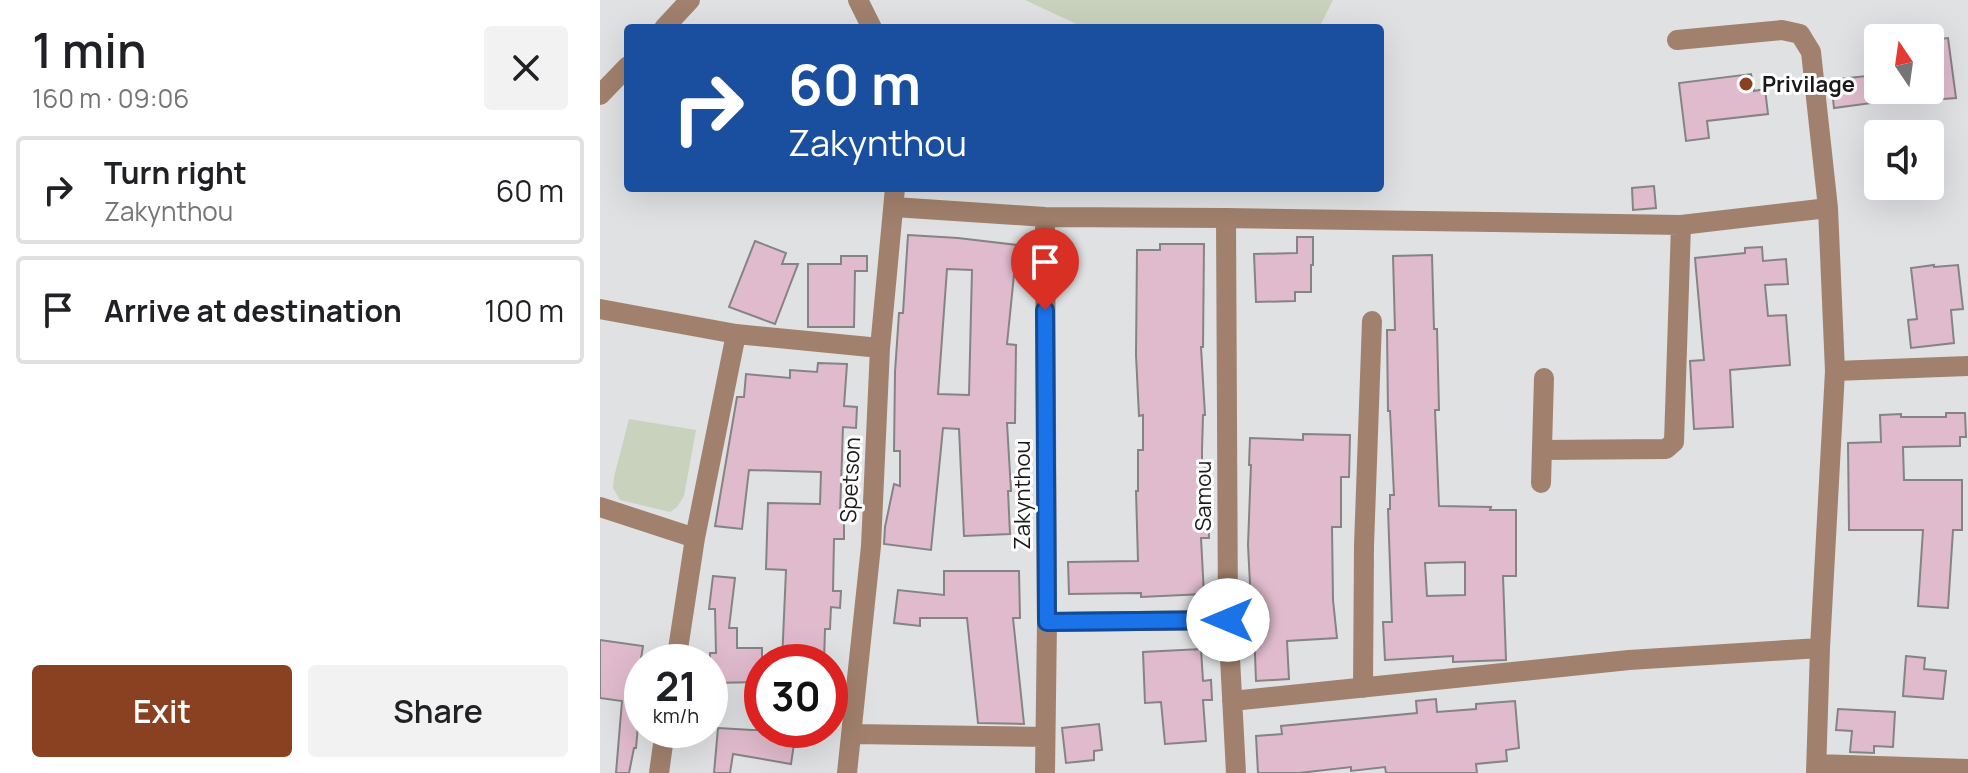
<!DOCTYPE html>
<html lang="en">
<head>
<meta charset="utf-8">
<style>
  :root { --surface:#fff; --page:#f2f2f2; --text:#202124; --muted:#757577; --line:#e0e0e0; --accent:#894122 }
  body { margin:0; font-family:Manrope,sans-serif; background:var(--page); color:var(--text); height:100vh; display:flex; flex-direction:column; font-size:30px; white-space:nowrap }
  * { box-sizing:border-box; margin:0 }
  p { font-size:26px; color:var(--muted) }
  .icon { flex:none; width:44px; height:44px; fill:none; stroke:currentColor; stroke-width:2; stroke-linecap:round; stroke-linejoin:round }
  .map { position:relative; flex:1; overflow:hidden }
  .sheet { display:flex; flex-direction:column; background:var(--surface); width:600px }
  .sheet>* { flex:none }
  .top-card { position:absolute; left:24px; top:24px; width:760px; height:168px; border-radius:8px; box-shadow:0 8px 32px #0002; background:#1a4fa0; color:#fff; overflow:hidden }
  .needle { width:52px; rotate:347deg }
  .controls { position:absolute; left:1264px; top:24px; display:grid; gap:16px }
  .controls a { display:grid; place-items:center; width:80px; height:80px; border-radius:8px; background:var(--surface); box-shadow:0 8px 32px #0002; font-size:40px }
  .speed { position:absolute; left:24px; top:644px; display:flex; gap:16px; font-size:40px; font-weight:700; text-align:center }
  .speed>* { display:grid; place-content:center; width:104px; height:104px; border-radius:50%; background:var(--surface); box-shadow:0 8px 32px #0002; line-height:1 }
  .speed small { font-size:20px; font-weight:400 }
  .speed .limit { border:12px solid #d22; background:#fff; color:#111 }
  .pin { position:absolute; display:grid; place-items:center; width:68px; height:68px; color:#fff; margin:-82px -34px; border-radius:50% 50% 50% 0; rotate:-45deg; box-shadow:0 0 8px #0007 }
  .pin .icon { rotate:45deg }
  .me { position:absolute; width:88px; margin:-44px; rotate:270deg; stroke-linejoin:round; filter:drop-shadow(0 0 6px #0008) }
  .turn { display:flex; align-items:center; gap:28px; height:168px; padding:0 32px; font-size:36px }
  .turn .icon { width:104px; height:104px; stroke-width:2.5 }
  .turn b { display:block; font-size:56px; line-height:68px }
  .round { display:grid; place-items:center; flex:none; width:84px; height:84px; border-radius:8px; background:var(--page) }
  .headline { display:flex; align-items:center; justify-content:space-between; height:136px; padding:0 32px }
  h1 { font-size:48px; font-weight:600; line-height:60px }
  .button { display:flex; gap:16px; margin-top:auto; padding:16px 32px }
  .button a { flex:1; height:92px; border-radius:8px; background:var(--accent); color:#fff; font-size:32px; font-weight:600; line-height:92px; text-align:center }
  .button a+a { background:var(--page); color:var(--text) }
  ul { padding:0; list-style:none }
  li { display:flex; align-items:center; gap:24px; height:108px; margin:0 16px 12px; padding:0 16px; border:4px solid var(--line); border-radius:8px }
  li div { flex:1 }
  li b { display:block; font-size:30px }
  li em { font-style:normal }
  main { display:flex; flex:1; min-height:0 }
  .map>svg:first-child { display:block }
  .green { fill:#c8d2bd }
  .building { fill:#e0bbcd; stroke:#868384; stroke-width:2; fill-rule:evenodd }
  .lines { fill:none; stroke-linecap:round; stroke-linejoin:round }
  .minor { stroke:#a1816d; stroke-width:20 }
  .tertiary { stroke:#a1816d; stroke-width:20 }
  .route-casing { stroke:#114b97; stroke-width:20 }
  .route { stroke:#1a73e8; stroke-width:14 }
  .poi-dot { fill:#894122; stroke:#fff; stroke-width:3 }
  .labels { text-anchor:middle; stroke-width:6; stroke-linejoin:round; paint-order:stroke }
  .poi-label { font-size:22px; font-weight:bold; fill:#1a1a1b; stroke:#fff; text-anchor:start }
  .street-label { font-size:22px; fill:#1a1a1b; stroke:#fff }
</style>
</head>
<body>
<main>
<section class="sheet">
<div class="headline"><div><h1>1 min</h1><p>160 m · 09:06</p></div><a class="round"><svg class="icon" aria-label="close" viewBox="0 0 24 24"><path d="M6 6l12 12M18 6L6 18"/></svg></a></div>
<ul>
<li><svg class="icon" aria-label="right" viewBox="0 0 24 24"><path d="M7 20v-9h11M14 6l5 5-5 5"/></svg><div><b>Turn right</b><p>Zakynthou</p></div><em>60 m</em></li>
<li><svg class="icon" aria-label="arrive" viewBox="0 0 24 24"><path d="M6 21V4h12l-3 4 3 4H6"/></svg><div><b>Arrive at destination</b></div><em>100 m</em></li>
</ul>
<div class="button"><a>Exit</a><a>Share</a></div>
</section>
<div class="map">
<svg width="1368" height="773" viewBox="0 0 1368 773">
  <rect width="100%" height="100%" fill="#e0e1e3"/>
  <path class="green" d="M425,0H733L719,28H485Z
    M29,419L96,430L84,496L77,507L70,512L20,500L13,488L14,477Z"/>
  <path class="building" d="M1348,38L1356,98L1330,100V40Z
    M1151,74L1154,91L1165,89L1168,114L1107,121L1109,138L1086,141L1079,83Z
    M1275,75L1279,102L1234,108L1231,80Z
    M1054,186L1056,208L1033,210L1032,188Z
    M308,235L358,238L417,245L407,344L416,345L415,423H407L411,491H408L410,534L364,536L359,429L343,428L331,550L284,544L285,527L294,484L300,486V451H294L295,372L299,313H303ZM347,269L372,270L369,395L338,394Z
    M697,237H713V265H711V292H695V301L656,302L654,254L697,253Z
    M155,241L186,253L182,264H198L175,324L129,307Z
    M560,244H604L603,347H601L605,415H603L602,451V460H605V489H608L609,538H601L604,594L541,597V593L469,594L468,562L538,561L536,491H538V450H543V415L539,416L536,355L537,250H560Z
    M1162,247L1163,261L1186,259L1188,284L1165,285L1168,316L1186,315L1190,365L1130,370L1133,427L1094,429L1090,361L1104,360L1095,258L1145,253V248Z
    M832,255L834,329H837L839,410H835L839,506L891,507L890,510H916V576H903L906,660L853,662V656L785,660L783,622H792L788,509H790V495H794L790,411H788L787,330H795L793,256ZM865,562V595L827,596L825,563Z
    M241,256H267V271H255L254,327H208V264H241Z
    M1334,265V267L1358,265L1363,309L1351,310L1354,343L1311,348L1308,320L1317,319L1311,268Z
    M218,363L247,364L244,406L257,407L256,428L243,427L240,514H244V539H234L233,591H241L240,608L231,607L230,629H225L224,662H182L186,570L166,569L168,503L220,504L221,472L149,470L142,529L115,526L137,397H144L146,374L190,378V370L217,372Z
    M1346,413H1365L1366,437H1360V446L1303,447L1304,480H1362V530H1353L1348,608L1318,606L1323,530H1249L1248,443L1281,442L1280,415L1301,414V417H1346Z
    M703,434L750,435L749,477H741V527H732L733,600L737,638L687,641L689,679L656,681L654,628L649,604H651L648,545L651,465H649L650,438L703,440Z
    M344,571H419L420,618H413L424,724L378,723L367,618H320V626L294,623L298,590L344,595Z
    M113,576L135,578L129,628H137V648H162V682L110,683V653H116L115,609H109Z
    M0,640L43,646L37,685L42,686V703H40L36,748H34L29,773H16L22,701L0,698Z
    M601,649L603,681L611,680L612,700H603L606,741L565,744L561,702L545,703L543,652Z
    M1306,656L1325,658L1324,669L1346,671L1343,699L1303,696Z
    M836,699L837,712L876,709V704L915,701L919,748L906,750L907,761L876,764L877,773H786L785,767L751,771V767L699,773H658L656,736L682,734L681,726L817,713L816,701Z
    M1238,709L1295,712L1293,747L1274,746V753L1250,752L1252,731L1236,730Z
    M499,724L502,750L494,751V760L466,763L462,728Z
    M118,728L152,730H196L191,764L133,754L130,773H114Z"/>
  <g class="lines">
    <path class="minor" d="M258,0L272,28
      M1077,40L1182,30L1200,34L1211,52L1228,208L1235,371L1220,648L1216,773
      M294,207L445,217L626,218L1081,225L1228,208
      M445,217L447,622L445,773
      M626,218L628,620L636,773
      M0,309L136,334L280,348
      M1235,371L1368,366
      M942,450L1066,449L1074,442L1081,225
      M941,483L944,378
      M0,507L95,538L136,334
      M447,622L628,620
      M76,662L95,538
      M763,688L764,546L772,321
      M632,701L1029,660L1220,648
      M252,734L445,737
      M1217,764L1368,769
      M59,773L65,730
      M247,773L271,546L280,348L295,188"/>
    <path class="tertiary" d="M64,28L90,0
      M0,95L28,66"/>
  </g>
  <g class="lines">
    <defs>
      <path id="route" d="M445,310L447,622L628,620"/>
    </defs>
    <use href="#route" class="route-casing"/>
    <use href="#route" class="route"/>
  </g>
  <circle class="poi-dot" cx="1146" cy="84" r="8"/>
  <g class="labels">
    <g class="poi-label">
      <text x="1162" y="92">Privilage</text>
    </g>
    <g class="street-label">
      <text transform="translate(250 480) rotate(-87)" y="8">Spetson</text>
      <text transform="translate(422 495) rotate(-90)" y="8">Zakynthou</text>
      <text transform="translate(603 496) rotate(-90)" y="8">Samou</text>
    </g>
  </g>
</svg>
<div class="controls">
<a><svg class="needle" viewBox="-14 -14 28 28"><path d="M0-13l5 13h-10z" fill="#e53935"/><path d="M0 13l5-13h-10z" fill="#757577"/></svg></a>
<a><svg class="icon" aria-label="sound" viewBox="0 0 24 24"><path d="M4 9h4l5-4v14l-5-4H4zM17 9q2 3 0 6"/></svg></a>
</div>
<div class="speed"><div>21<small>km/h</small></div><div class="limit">30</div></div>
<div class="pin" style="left:445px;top:310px;background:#d93025"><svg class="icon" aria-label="arrive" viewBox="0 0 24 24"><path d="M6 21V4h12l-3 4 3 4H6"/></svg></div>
<svg class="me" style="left:628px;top:620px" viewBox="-20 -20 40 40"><circle r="19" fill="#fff"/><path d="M0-13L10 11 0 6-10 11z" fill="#1a73e8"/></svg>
<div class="top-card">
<div class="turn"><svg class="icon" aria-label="right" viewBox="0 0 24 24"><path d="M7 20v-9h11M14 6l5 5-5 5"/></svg><div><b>60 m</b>Zakynthou</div></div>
</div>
</div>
</main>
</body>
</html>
